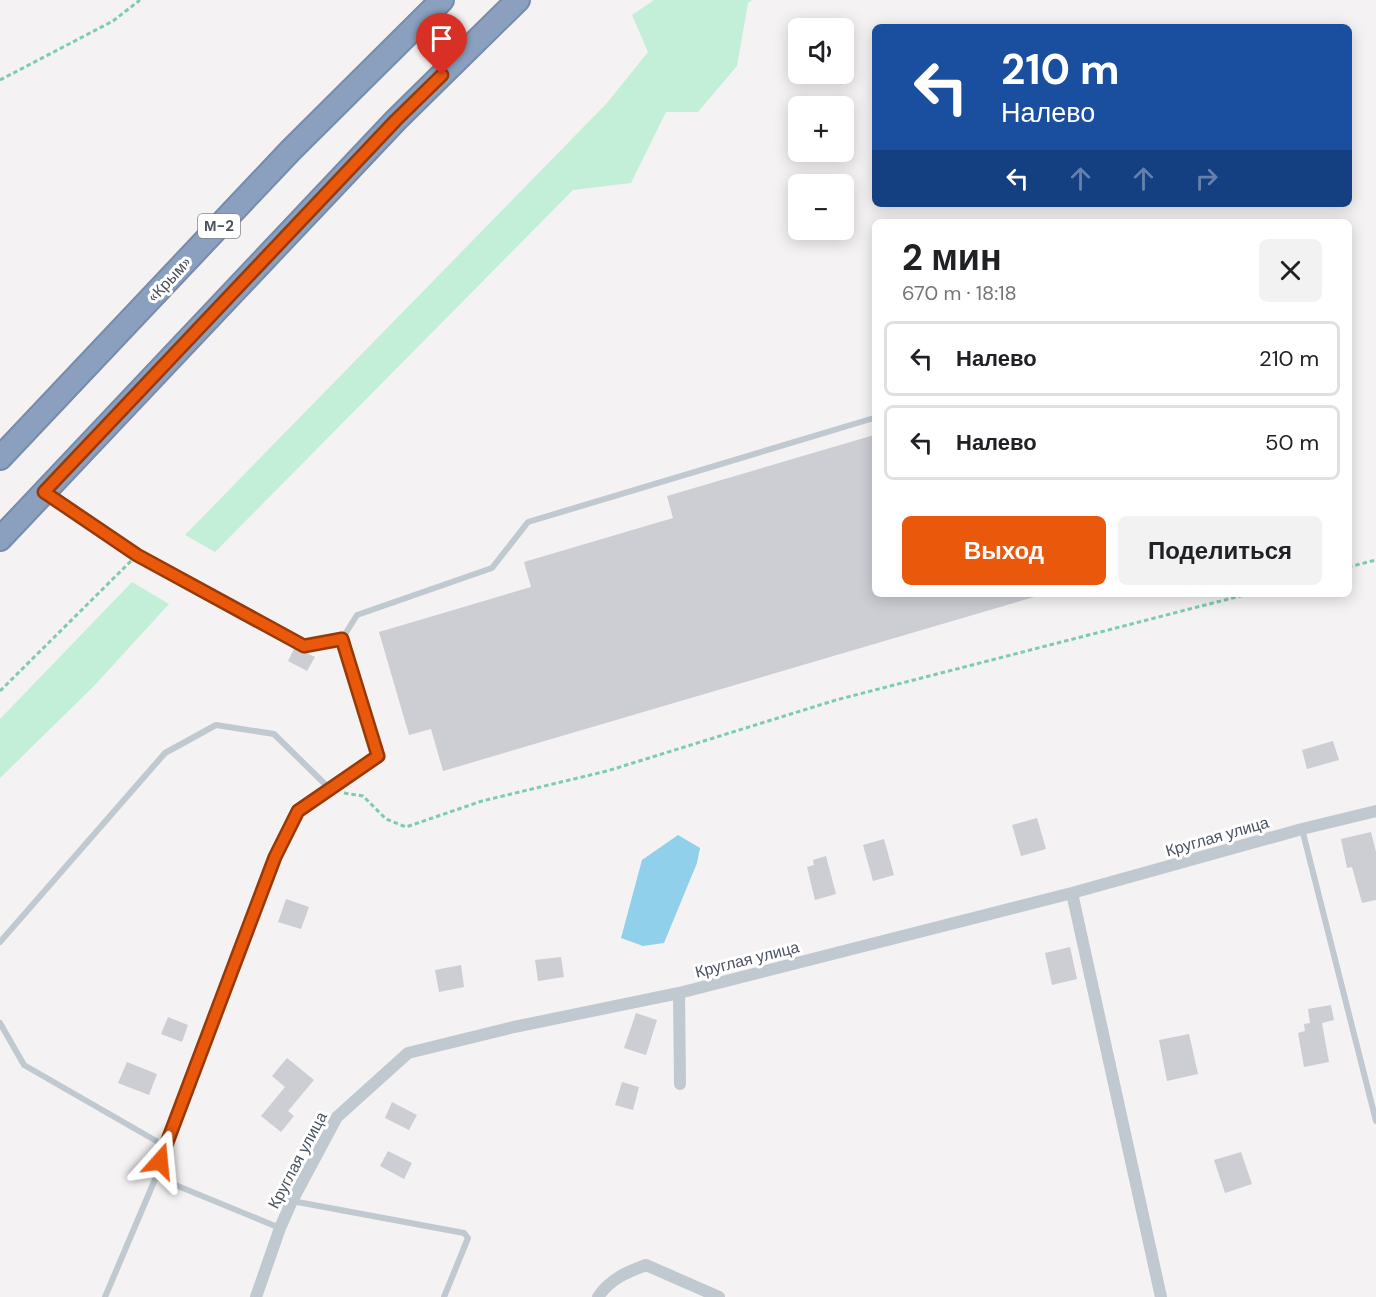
<!DOCTYPE html>
<html lang="ru">
<head>
<meta charset="utf-8">
<style>
  :root { --surface:#fff; --page:#f2f2f2; --text:#202124; --muted:#757577; --line:#e0e0e0; --accent:#ea580c }
  body { margin:0; font-family:"DM Sans",sans-serif; background:var(--page); color:var(--text); height:100vh; display:flex; flex-direction:column; font-size:22px; white-space:nowrap }
  * { box-sizing:border-box; margin:0 }
  p { font-size:20px; color:var(--muted) }
  .icon { flex:none; width:33px; height:33px; fill:none; stroke:currentColor; stroke-width:2; stroke-linecap:round; stroke-linejoin:round }
  .map { position:relative; flex:1; overflow:hidden }
  .side { position:absolute; left:872px; top:219px; width:480px; height:378px; display:flex; flex-direction:column; background:var(--surface); border-radius:9px; box-shadow:0 3px 15px #0003 }
  .side>* { flex:none }
  .banner { position:absolute; left:872px; top:24px; width:480px; height:183px; border-radius:9px; box-shadow:0 3px 15px #0003; background:#1a4fa0; color:#fff; overflow:hidden }
  .buttons { position:absolute; left:788px; top:18px; display:grid; gap:12px }
  .buttons a { display:grid; place-items:center; width:66px; height:66px; border-radius:9px; background:var(--surface); box-shadow:0 3px 15px #0003; font-size:30px }
  .pin { position:absolute; display:grid; place-items:center; width:51px; height:51px; color:#fff; margin:-62px -26px; border-radius:50% 50% 50% 0; rotate:-45deg; box-shadow:0 0 6px #0007 }
  .pin .icon { rotate:45deg }
  .me { position:absolute; width:66px; margin:-33px; rotate:18deg; stroke-linejoin:round; filter:drop-shadow(0 0 4px #0008) }
  .turn { display:flex; align-items:center; gap:21px; height:126px; padding:0 30px; font-size:27px }
  .turn .icon { width:78px; height:78px; stroke-width:2.5 }
  .turn b { display:block; font-size:42px; line-height:51px }
  .lanes { display:flex; align-items:center; height:57px; padding:0 30px; background:#0003; justify-content:center; gap:30px; direction:ltr }
  .lanes .off { opacity:.35 }
  .round { display:grid; place-items:center; flex:none; width:63px; height:63px; border-radius:9px; background:var(--page) }
  .headline { display:flex; align-items:center; justify-content:space-between; height:102px; padding:0 30px }
  h1 { font-size:36px; font-weight:700; line-height:45px }
  .button { display:flex; gap:12px; margin-top:auto; padding:12px 30px }
  .button a { flex:1; height:69px; border-radius:9px; background:var(--accent); color:#fff; font-size:24px; font-weight:700; line-height:69px; text-align:center }
  .button a+a { background:var(--page); color:var(--text) }
  ul { padding:0; list-style:none }
  li { display:flex; align-items:center; gap:18px; height:75px; margin:0 12px 9px; padding:0 18px; border:3px solid var(--line); border-radius:9px }
  li div { flex:1 }
  li b { display:block; font-size:22px }
  li em { font-style:normal }
  .map>svg:first-child { display:block }
  .green { fill:#c3efd8 }
  .water { fill:#91d0eb }
  .building { fill:#ccced4 }
  .lines { fill:none; stroke-linecap:round; stroke-linejoin:round }
  .highway-casing { stroke:#778baa; stroke-width:26 }
  .path { stroke:#7bcdac; stroke-width:3; stroke-dasharray:4.5 3; stroke-linecap:butt }
  .lane { stroke:#c0c8d0; stroke-width:6 }
  .street { stroke:#c0c8d0; stroke-width:12 }
  .highway { stroke:#8ba0bf; stroke-width:22 }
  .route-casing { stroke:#983908; stroke-width:15 }
  .route { stroke:#ea580c; stroke-width:10 }
  .labels { text-anchor:middle; stroke-width:6; stroke-linejoin:round; paint-order:stroke }
  .shield { fill:#fff; stroke:#80878f; stroke-width:1.5 }
  .shield-label { font-size:15px; font-weight:bold; fill:#4a535f }
  .street-label { font-size:16px; fill:#4a535f; stroke:#fff }
</style>
</head>
<body>
<div class="map">
<svg width="1376" height="1297" viewBox="0 0 1376 1297">
  <rect width="100%" height="100%" fill="#f4f2f2"/>
  <path class="green" d="M654,0H752L748,3L737,66L698,112H666L631,183L573,190L215,552L185,535L607,103L648,52L632,15Z
    M132,582L169,604L93,687L0,778V719Z"/>
  <path class="water" d="M678,835L700,848L697,863L664,943L643,946L621,938L642,860Z"/>
  <path class="building" d="M874,435V594H1033L1034,597L443,771L431,729L409,735L379,632L531,587L524,562L673,518L667,496Z
    M295,647L315,657L307,671L288,661Z
    M1333,741L1339,760L1307,769L1302,750Z
    M1037,818L1046,849L1021,856L1012,825Z
    M1371,832L1376,852V900L1362,903L1352,867L1347,868L1341,839Z
    M884,839L894,875L873,881L863,845Z
    M826,856L836,894L815,900L807,867L814,865L813,860Z
    M286,899L309,907L301,929L278,922Z
    M1070,947L1077,979L1052,985L1045,953Z
    M561,957L564,977L538,981L535,960Z
    M461,965L464,987L439,992L435,970Z
    M1331,1005L1334,1020L1322,1023L1329,1062L1304,1067L1298,1033L1305,1031L1304,1024L1310,1023L1308,1009Z
    M636,1013L657,1020L646,1055L624,1048Z
    M168,1017L188,1025L182,1042L161,1034Z
    M1189,1034L1198,1074L1167,1081L1159,1040Z
    M287,1058L314,1080L288,1111L294,1116L281,1132L261,1116L285,1087L272,1076Z
    M127,1062L157,1074L149,1095L118,1083Z
    M622,1082L639,1087L633,1110L615,1105Z
    M392,1102L417,1115L409,1130L385,1118Z
    M388,1151L412,1163L404,1179L380,1166Z
    M1241,1152L1252,1184L1225,1193L1214,1160Z"/>
  <g class="lines">
    <defs>
      <path id="highway" d="M0,458L291,150L442,0
        M0,539L396,120L518,0"/>
    </defs>
    <use href="#highway" class="highway-casing"/>
    <path class="path" d="M0,80L113,21L140,0
      M1348,567L1376,560
      M0,691L131,561
      M344,793L363,796L386,819L406,827L482,801L607,771L836,700L1248,594"/>
    <path class="lane" d="M47,494L137,555L304,646L342,639
      M1302,829L1376,1121
      M0,942L165,753L216,725L274,734L331,790
      M0,1023L24,1065L165,1146
      M156,1177L280,1228
      M292,1201L464,1233L468,1238L444,1297
      M105,1297L156,1177L165,1146L275,857L298,811L378,756L342,639L357,615L492,568L528,522L874,418"/>
    <path class="street" d="M1072,893L1161,1297
      M679,993L680,1084
      M256,1297L280,1228L292,1201L337,1117L408,1053L514,1027L679,993L1072,893L1302,829L1376,811
      M598,1297C610,1279 627,1272 646,1265L719,1297"/>
    <use href="#highway" class="highway"/>
  </g>
  <g class="lines">
    <defs>
      <path id="route" d="M160,1161L275,857L298,811L378,756L342,639L304,646L137,555L44,492L396,120L442,75"/>
    </defs>
    <use href="#route" class="route-casing"/>
    <use href="#route" class="route"/>
  </g>
  <g class="labels">
    <rect class="shield" x="198" y="214" width="42" height="24" rx="4.5"/>
    <g class="shield-label">
      <text x="219" y="231">М-2</text>
    </g>
    <g class="street-label">
      <text transform="translate(169 279) rotate(-47)" y="6">«Крым»</text>
      <text transform="translate(1217 836) rotate(-16)" y="6">Круглая улица</text>
      <text transform="translate(747 959) rotate(-14)" y="6">Круглая улица</text>
      <text transform="translate(297 1160) rotate(-62)" y="6">Круглая улица</text>
    </g>
  </g>
</svg>
<div class="buttons">
<a><svg class="icon" aria-label="sound" viewBox="0 0 24 24"><path d="M4 9h4l5-4v14l-5-4H4zM17 9q2 3 0 6"/></svg></a>
<a>+</a>
<a>−</a>
</div>
<div class="pin" style="left:442px;top:75px;background:#d93025"><svg class="icon" aria-label="arrive" viewBox="0 0 24 24"><path d="M6 21V4h12l-3 4 3 4H6"/></svg></div>
<svg class="me" style="left:160px;top:1161px" viewBox="-20 -20 40 40"><path d="M0-17L14 15 0 8-14 15z" fill="#ea580c" stroke="#fff" stroke-width="4"/></svg>
<div class="banner">
<div class="turn"><svg class="icon" aria-label="left" viewBox="0 0 24 24"><path d="M17 20v-9H6M10 6l-5 5 5 5"/></svg><div><b>210 m</b>Налево</div></div>
<div class="lanes"><svg class="icon" aria-label="left" viewBox="0 0 24 24"><path d="M17 20v-9H6M10 6l-5 5 5 5"/></svg><svg class="icon off" aria-label="ahead" viewBox="0 0 24 24"><path d="M12 20V5M6 11l6-6 6 6"/></svg><svg class="icon off" aria-label="ahead" viewBox="0 0 24 24"><path d="M12 20V5M6 11l6-6 6 6"/></svg><svg class="icon off" aria-label="right" viewBox="0 0 24 24"><path d="M7 20v-9h11M14 6l5 5-5 5"/></svg></div>
</div>
<section class="side">
<div class="headline"><div><h1>2 мин</h1><p>670 m · 18:18</p></div><a class="round"><svg class="icon" aria-label="close" viewBox="0 0 24 24"><path d="M6 6l12 12M18 6L6 18"/></svg></a></div>
<ul>
<li><svg class="icon" aria-label="left" viewBox="0 0 24 24"><path d="M17 20v-9H6M10 6l-5 5 5 5"/></svg><div><b>Налево</b></div><em>210 m</em></li>
<li><svg class="icon" aria-label="left" viewBox="0 0 24 24"><path d="M17 20v-9H6M10 6l-5 5 5 5"/></svg><div><b>Налево</b></div><em>50 m</em></li>
</ul>
<div class="button"><a>Выход</a><a>Поделиться</a></div>
</section>
</div>
</body>
</html>
